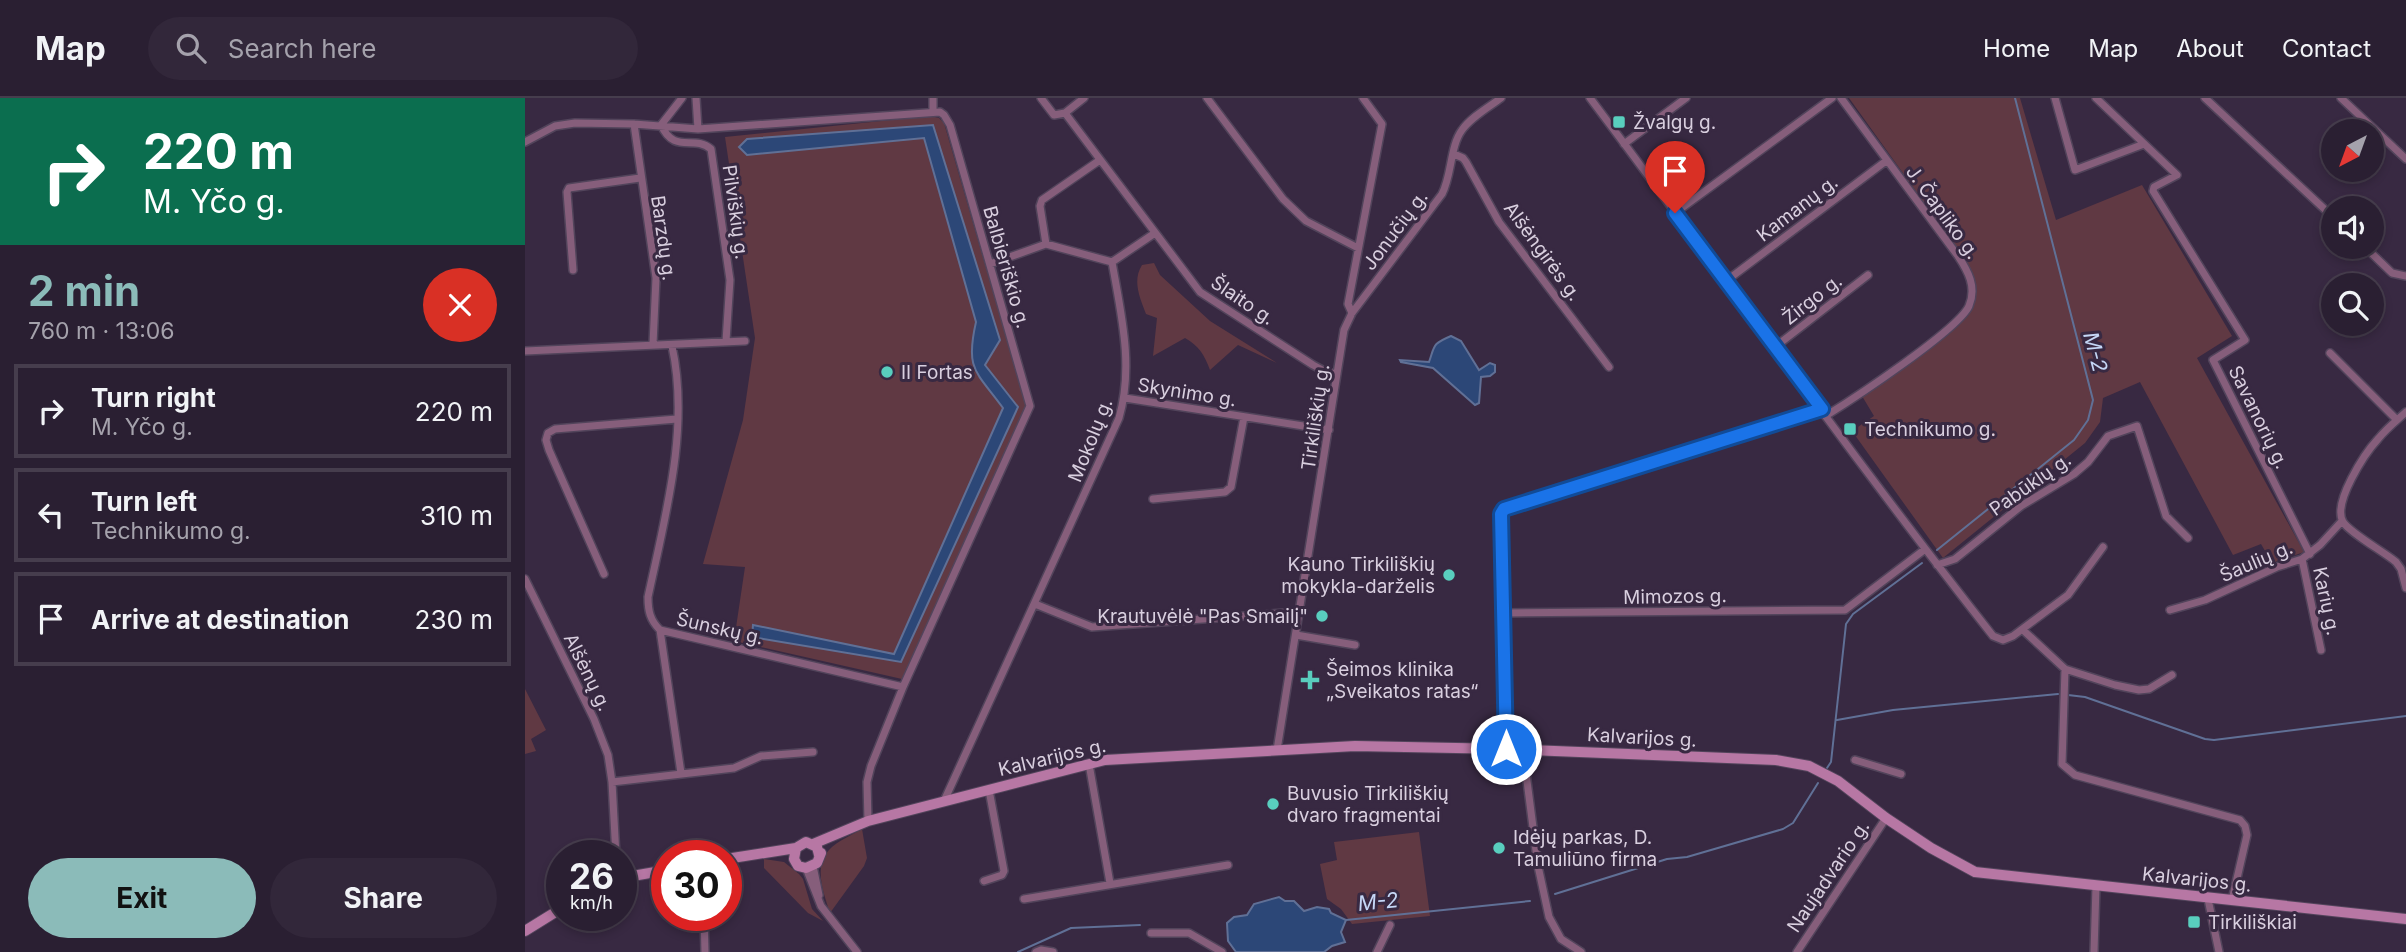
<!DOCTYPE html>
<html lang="en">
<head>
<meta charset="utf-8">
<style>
  :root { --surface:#2a1f32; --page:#32273a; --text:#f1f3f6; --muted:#a5a2ac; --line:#463d4d; --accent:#8bbbb9 }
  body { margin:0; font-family:Inter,sans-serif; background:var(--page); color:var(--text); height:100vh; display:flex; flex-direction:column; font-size:26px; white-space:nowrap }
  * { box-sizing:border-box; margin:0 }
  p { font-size:23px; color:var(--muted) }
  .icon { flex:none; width:38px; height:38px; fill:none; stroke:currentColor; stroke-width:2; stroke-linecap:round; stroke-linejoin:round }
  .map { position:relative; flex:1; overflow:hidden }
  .side { display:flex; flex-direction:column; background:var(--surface); width:525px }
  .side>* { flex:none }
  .hud { background:#0b6e4f; color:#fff; overflow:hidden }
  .needle { width:46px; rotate:221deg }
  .buttons { position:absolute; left:1796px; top:21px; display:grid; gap:14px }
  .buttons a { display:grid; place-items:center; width:63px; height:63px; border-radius:50%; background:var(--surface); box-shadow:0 4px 10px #0003,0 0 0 2px var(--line); font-size:35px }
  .speed { position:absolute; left:21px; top:742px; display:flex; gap:14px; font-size:35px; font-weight:700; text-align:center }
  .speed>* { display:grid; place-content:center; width:91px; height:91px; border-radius:50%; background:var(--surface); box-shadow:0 4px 10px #0003,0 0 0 2px var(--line); line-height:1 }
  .speed small { font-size:18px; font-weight:400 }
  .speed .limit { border:10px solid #d22; background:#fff; color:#111 }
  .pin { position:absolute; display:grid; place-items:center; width:60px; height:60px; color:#fff; margin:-72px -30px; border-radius:50% 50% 50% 0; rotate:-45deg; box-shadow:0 0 7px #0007 }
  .pin .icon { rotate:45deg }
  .me { position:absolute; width:77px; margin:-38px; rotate:0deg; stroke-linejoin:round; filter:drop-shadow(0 0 5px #0008) }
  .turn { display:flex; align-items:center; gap:24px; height:147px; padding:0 28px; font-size:32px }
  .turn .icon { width:91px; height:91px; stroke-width:2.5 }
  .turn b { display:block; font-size:49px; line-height:60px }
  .round { display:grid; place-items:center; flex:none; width:74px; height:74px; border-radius:37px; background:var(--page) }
  .headline { display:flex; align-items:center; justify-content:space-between; height:119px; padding:0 28px }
  h1 { font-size:42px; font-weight:700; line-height:52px; color:var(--accent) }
  .button { display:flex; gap:14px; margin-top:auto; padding:14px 28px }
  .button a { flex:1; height:80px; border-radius:42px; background:var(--accent); color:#111; font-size:28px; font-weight:700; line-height:80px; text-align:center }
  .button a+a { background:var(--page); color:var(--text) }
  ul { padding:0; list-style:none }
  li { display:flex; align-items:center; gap:21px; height:94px; margin:0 14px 10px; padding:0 14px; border:4px solid var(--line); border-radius:0px }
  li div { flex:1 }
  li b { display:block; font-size:26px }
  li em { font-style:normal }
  header { display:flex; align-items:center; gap:42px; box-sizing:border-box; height:98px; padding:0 35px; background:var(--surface); border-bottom:2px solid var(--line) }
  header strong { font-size:33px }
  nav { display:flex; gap:38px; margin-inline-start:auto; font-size:24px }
  .search { width:490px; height:63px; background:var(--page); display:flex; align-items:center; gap:18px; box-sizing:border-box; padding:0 24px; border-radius:38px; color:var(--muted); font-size:26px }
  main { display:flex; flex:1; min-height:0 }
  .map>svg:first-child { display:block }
  .green { fill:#603943 }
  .water { fill:#2c4777; stroke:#607096; stroke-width:2 }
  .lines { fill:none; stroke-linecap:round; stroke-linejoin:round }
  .stream { stroke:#607096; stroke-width:2 }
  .street-casing { stroke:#52445b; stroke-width:10 }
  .secondary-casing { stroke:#52445b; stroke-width:12 }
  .street { stroke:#865e7b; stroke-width:7 }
  .secondary { stroke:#b777a4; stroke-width:10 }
  .route-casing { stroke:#114b97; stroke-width:18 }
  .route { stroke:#1a73e8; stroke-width:12 }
  .poi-dot { fill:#59cebe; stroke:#382942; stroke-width:2.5 }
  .labels { text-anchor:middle; stroke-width:6; stroke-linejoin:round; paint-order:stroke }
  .poi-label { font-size:19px; fill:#d9cfdf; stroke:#382942; text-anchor:start }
  .street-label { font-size:19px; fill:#d9cfdf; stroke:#382942 }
  .water-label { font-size:21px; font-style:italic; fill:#c5d7f6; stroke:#382942 }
</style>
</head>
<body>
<header>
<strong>Map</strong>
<div class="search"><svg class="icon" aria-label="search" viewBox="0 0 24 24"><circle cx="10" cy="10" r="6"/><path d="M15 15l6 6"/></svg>Search here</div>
<nav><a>Home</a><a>Map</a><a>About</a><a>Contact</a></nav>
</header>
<main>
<section class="side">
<div class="hud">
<div class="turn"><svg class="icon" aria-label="right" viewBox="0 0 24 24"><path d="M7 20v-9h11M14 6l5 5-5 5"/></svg><div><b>220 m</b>M. Yčo g.</div></div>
</div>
<div class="headline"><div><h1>2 min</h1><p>760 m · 13:06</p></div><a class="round" style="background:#d93025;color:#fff"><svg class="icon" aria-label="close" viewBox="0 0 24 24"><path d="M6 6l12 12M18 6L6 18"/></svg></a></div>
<ul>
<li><svg class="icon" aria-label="right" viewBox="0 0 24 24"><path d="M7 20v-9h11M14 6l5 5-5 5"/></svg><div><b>Turn right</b><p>M. Yčo g.</p></div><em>220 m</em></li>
<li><svg class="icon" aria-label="left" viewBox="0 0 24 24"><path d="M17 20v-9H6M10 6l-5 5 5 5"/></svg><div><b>Turn left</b><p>Technikumo g.</p></div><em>310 m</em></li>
<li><svg class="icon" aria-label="arrive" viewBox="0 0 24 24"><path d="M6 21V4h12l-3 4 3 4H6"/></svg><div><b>Arrive at destination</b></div><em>230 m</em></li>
</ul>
<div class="button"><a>Exit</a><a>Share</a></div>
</section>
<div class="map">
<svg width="1881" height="854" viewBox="0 0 1881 854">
  <rect width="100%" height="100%" fill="#382942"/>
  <path class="green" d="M1324,0H1495L1531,122L1617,87L1707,238L1672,260L1779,454L1747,465L1736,446L1708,457L1615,284L1578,300L1575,324L1560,345L1418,460L1327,333L1349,318L1337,298L1435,226C1453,205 1453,184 1439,160Z
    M405,18L414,20L419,25L501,308L377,581L209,543L220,469L178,466L218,322L230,240L200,39Z
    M629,165L635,177L685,223L752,265L713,247L685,272C679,256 674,248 660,240L628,258L632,220L621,216C615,200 607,183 617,167Z
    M0,591L21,632L6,641L11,653L0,656Z
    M337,731L342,760L339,768L305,815C299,796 288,769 304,752C312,743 327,737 337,731Z
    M894,734L905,818L827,826L816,811L802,801L795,766L812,762L809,744Z
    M239,761L259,764L274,776L278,781L287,811L298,823L283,815L239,770Z"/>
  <path class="water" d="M408,27L475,242L460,267L493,309L376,564L227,539L228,527L369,556L478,310C451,273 440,272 451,224L399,40L222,57L214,49L222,41Z
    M926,238L936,243L954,272L965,265L970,267V274L965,278L956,279L954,305L950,307L908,270L876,264L875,262L904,264C910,247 907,246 926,238Z
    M754,799L760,803H769L779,813L792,809L804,811L806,815L821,822L816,834L820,844L807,848L799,854H711L703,843L702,825L709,819L722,817L729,806Z"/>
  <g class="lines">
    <path class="stream" d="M1412,452L1549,342L1563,322L1568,302L1490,0
      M1543,597L1560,599L1680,641L1689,642L1881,618
      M1312,622L1368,612L1533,596
      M1302,670L1306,664L1321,526L1328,516L1397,465
      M1030,796L1142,761L1162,759L1258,731L1268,725L1293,685
      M821,822L1005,803
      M493,854L546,830L615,827"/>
    <defs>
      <path id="street" d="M157,0L136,27C150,57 168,36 186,51L205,182L201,243
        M171,0L173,31
        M408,0V14
        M516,0L529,17L540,15L559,0
        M682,0L758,101L781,123L833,150
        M1065,0C1200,179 1329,362 1468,538L1478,542L1488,538L1543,497L1578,449
        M1530,0L1550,72L1619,46
        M1571,0L1652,77L1629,89L1628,93L1720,242L1688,262L1785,456
        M1680,0L1808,119
        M1816,0L1881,61
        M540,15L675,194L788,267L801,274L812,276
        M109,26L131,180L128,246
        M0,44L30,28L50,25L109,26L173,31L415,14L419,17L425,27L505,308L378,589L346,668L342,684L343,723
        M1099,46L1161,0
        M929,56L938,60L941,64L974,124L1084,269
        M1150,115L1307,0
        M1840,149L1867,175L1881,178
        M587,164L630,135
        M465,166L521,146
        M48,172L42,94L44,90L115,80
        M1201,183L1361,63
        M827,215L823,206L857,26L838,0
        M147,248C165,330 140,419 123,499C123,513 125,522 135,532L378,589
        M1250,249L1343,177
        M0,253L220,243
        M1805,255L1872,322
        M600,300L804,332
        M1881,314C1871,323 1861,331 1853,341C1840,355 1807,405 1818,424C1825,435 1859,454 1871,464L1876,471L1881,490
        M1302,317C1328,301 1433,232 1444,208C1452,189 1443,173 1433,158L1316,0
        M628,401L700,394L706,389L719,319
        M1777,461L1796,552
        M1412,467L1430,461L1496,408L1549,376L1563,364L1583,338L1612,328L1641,418L1663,440
        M79,476L24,352L21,342L23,335L30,331L152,321
        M0,481L69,621L83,657L87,684L91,758
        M510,506L567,529L774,514
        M1645,512L1680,502L1752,469L1777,461L1795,447L1817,423
        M980,515L1320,512L1399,452
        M135,532L156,675
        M1498,532L1540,571L1590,587L1614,592L1624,591L1647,577
        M771,537L830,547
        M1540,571L1537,666L1550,677L1715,722L1720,728L1722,737L1707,802
        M981,651L976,416L979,412L1297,311
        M752,652L819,232L827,215L917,96C927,77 925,48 937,32C946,19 964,9 976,0
        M998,652L1013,768L1024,819L1036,841L1056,854
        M1330,662L1376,676
        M564,666L585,785
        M87,684L209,670L236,658L288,654
        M419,703L594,320C609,268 596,216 587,164L521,146L515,108L517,102L575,62
        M76,758L90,753
        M288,768L294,797
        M281,770L296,808L332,854
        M459,783L477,777L479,773L464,692
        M499,801L703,767
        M1683,801L1694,854
        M179,817L180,854
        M626,835H664L697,854
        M511,854L516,852L528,854
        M852,854L865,827
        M1272,854L1361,720
        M1569,854L1571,788"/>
      <path id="secondary" d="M288,746L343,723L580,662L830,648L981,651L1251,662L1284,668L1313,683L1361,720L1406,750L1450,774L1881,821
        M271,750L269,761L273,768L281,770L292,765L296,755
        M201,761L271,750L281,744L292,749L294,757
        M96,780L142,772
        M0,833L37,810"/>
    </defs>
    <use href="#street" class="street-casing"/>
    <use href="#secondary" class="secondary-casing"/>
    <use href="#street" class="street"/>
    <use href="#secondary" class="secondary"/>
  </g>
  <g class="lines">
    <defs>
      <path id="route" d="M981,651L976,416L979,411L1297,311L1150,115"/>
    </defs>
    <use href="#route" class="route-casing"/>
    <use href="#route" class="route"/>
  </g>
  <g class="poi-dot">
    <rect x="1087" y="17" width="14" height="14" rx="3.5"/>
    <circle cx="362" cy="274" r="7"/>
    <rect x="1318" y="324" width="14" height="14" rx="3.5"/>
    <circle cx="924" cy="477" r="7"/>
    <circle cx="797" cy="518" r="7"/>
    <path d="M781.5 571.5h7v7h7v7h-7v7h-7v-7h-7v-7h7z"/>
    <circle cx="748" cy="706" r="7"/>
    <circle cx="974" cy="750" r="7"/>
    <rect x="1662" y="817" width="14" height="14" rx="3.5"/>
  </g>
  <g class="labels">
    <g class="poi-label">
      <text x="1108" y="31">Žvalgų g.</text>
      <text x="376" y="281">II Fortas</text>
      <text x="1339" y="338">Technikumo g.</text>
      <text x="910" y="473" text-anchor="end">Kauno Tirkiliškių<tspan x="910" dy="22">mokykla-darželis</tspan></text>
      <text x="783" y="525" text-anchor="end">Krautuvėlė "Pas Smailį"</text>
      <text x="801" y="578">Šeimos klinika<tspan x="801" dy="22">„Sveikatos ratas“</tspan></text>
      <text x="762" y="702">Buvusio Tirkiliškių<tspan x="762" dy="22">dvaro fragmentai</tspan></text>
      <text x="988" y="746">Idėjų parkas, D.<tspan x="988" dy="22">Tamuliūno firma</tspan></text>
      <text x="1683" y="831">Tirkiliškiai</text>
    </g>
    <g class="street-label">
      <text transform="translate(1272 110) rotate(-37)" y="7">Kamanų g.</text>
      <text transform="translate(211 114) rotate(82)" y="7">Pilviškių g.</text>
      <text transform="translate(1418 114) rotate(54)" y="7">J. Čapliko g.</text>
      <text transform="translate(870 132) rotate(-53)" y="7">Jonučių g.</text>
      <text transform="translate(139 140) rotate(82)" y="7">Barzdų g.</text>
      <text transform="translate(1018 153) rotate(54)" y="7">Alšėngirės g.</text>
      <text transform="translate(482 169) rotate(74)" y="7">Balbieriškio g.</text>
      <text transform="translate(1287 201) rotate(-38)" y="7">Žirgo g.</text>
      <text transform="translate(718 202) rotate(34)" y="7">Šlaito g.</text>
      <text transform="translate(662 294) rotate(9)" y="7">Skynimo g.</text>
      <text transform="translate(790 319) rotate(-82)" y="7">Tirkiliškių g.</text>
      <text transform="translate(1734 319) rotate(64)" y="7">Savanorių g.</text>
      <text transform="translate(565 342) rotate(-68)" y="7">Mokolų g.</text>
      <text transform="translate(1505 386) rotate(-35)" y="7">Pabūklų g.</text>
      <text transform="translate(1731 463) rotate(-23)" y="7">Šaulių g.</text>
      <text transform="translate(1150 498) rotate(-1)" y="7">Mimozos g.</text>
      <text transform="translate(1802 503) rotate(78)" y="7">Karių g.</text>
      <text transform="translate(195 530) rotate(13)" y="7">Šunskų g.</text>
      <text transform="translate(63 574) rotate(64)" y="7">Alšėnų g.</text>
      <text transform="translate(1117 639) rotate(3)" y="7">Kalvarijos g.</text>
      <text transform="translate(527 659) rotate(-13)" y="7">Kalvarijos g.</text>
      <text transform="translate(1303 778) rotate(-56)" y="7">Naujadvario g.</text>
      <text transform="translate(1672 781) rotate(6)" y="7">Kalvarijos g.</text>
    </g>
    <g class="water-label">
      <text transform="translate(1570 254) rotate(75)" y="7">M-2</text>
      <text transform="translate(853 804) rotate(-6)" y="7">M-2</text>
    </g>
  </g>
</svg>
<div class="buttons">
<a><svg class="needle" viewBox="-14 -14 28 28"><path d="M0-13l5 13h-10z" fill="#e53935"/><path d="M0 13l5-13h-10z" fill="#a5a2ac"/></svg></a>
<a><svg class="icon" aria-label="sound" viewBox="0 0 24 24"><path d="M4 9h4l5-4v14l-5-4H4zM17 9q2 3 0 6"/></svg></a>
<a><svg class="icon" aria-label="search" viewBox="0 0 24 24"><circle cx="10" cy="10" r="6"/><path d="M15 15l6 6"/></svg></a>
</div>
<div class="speed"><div>26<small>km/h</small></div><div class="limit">30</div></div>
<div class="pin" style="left:1150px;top:115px;background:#d93025"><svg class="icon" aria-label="arrive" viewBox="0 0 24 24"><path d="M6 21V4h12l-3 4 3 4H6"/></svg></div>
<svg class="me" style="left:981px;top:651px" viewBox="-20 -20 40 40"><circle r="17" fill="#1a73e8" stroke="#fff" stroke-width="3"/><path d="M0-11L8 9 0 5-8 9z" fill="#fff"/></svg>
</div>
</main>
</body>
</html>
